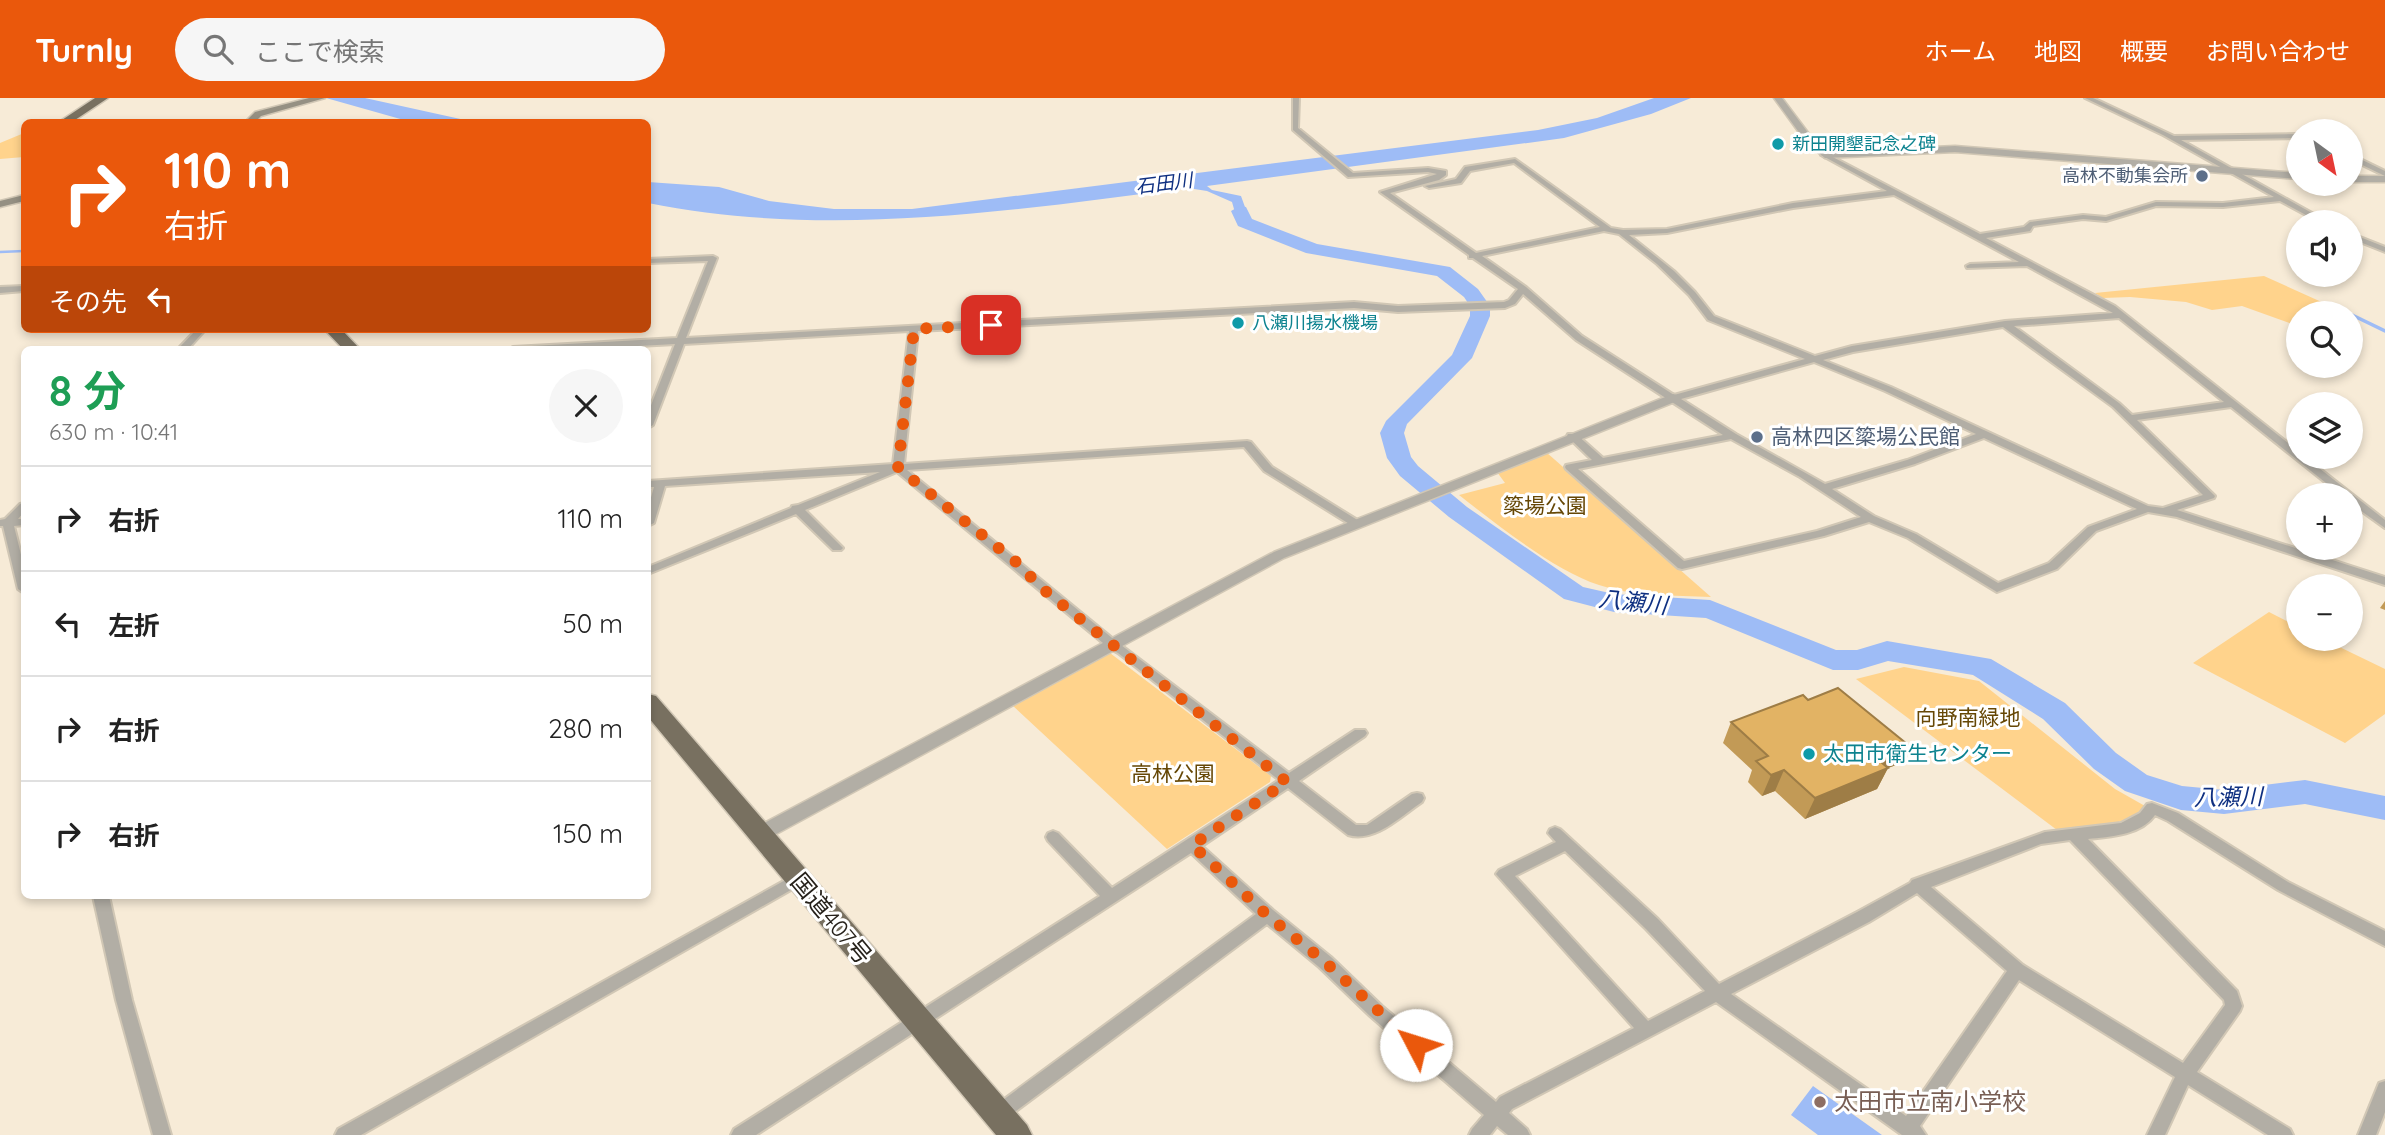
<!DOCTYPE html>
<html lang="ja">
<head>
<meta charset="utf-8">
<style>
  :root { --surface:#fff; --page:#f6f6f6; --text:#222; --muted:#767676; --line:#e0e0e0; --accent:#ea580c }
  body { margin:0; font-family:Quicksand,"Noto Sans JP",sans-serif; background:var(--page); color:var(--text); height:100vh; display:flex; flex-direction:column; font-size:26px; white-space:nowrap }
  * { box-sizing:border-box; margin:0 }
  p { font-size:23px; color:var(--muted) }
  .icon { flex:none; width:38px; height:38px; fill:none; stroke:currentColor; stroke-width:2; stroke-linecap:round; stroke-linejoin:round }
  .map { position:relative; flex:1; overflow:hidden }
  .side { position:absolute; left:21px; top:248px; width:630px; height:553px; display:flex; flex-direction:column; background:var(--surface); border-radius:10px; box-shadow:0 4px 10px #0003 }
  .side>* { flex:none }
  .top-card { position:absolute; left:21px; top:21px; width:630px; height:214px; border-radius:10px; box-shadow:0 4px 10px #0003; background:#ea580c; color:#fff; overflow:hidden }
  .needle { width:46px; rotate:147deg }
  .fabs { position:absolute; left:2286px; top:21px; display:grid; gap:14px }
  .fabs a { display:grid; place-items:center; width:77px; height:77px; border-radius:50%; background:var(--surface); box-shadow:0 4px 10px #0003; font-size:35px }
  .pin { position:absolute; display:grid; place-items:center; width:60px; height:60px; color:#fff; margin:-30px; border-radius:14px; box-shadow:0 4px 10px #0006 }
  .me { position:absolute; width:77px; margin:-38px; rotate:310deg; stroke-linejoin:round; filter:drop-shadow(0 0 5px #0008) }
  .turn { display:flex; align-items:center; gap:24px; height:147px; padding:0 28px; font-size:32px }
  .turn .icon { width:91px; height:91px; stroke-width:2.5 }
  .turn b { display:block; font-size:49px; line-height:60px }
  .then { display:flex; align-items:center; height:66px; padding:0 28px; background:#0003; gap:14px; font-size:26px }
  .round { display:grid; place-items:center; flex:none; width:74px; height:74px; border-radius:37px; background:var(--page) }
  .head { display:flex; align-items:center; justify-content:space-between; height:119px; padding:0 28px }
  h1 { font-size:42px; font-weight:700; line-height:52px; color:#1e9e55 }
  ul { padding:0; list-style:none }
  li { display:flex; align-items:center; gap:21px; height:105px; padding:0 28px; border-top:2px solid var(--line) }
  li div { flex:1 }
  li b { display:block; font-size:26px }
  li em { font-style:normal }
  header { display:flex; align-items:center; gap:42px; box-sizing:border-box; height:98px; padding:0 35px; background:var(--accent); color:#fff }
  header strong { font-size:33px }
  nav { display:flex; gap:38px; margin-inline-start:auto; font-size:24px }
  .search { width:490px; height:63px; background:var(--page); display:flex; align-items:center; gap:18px; box-sizing:border-box; padding:0 24px; border-radius:38px; color:var(--muted); font-size:26px }
  .map>svg:first-child { display:block }
  .green { fill:#ffd38c }
  .water { fill:#9ebcf6 }
  .lines { fill:none; stroke-linecap:round; stroke-linejoin:round }
  .stream-far1 { stroke:#9ebcf6; stroke-width:2.5 }
  .stream { stroke:#9ebcf6; stroke-width:3.5 }
  .river { fill:#9ebcf6; fill-rule:evenodd }
  .minor-casing { stroke:#d1c7b5; stroke-width:4 }
  .tertiary-casing { stroke:#d1c7b5; stroke-width:3 }
  .secondary-casing { stroke:#d1c7b5; stroke-width:3 }
  .trunk-casing { stroke:#d1c7b5; stroke-width:3 }
  .minor { fill:#b2aea5; fill-rule:evenodd }
  .tertiary { fill:#b2aea5; fill-rule:evenodd }
  .secondary { fill:#959083; fill-rule:evenodd }
  .trunk { fill:#787060; fill-rule:evenodd }
  .wall { fill:#c29a56 }
  .shaded-wall { fill:#9e7d46 }
  .building { fill:#e2b364; stroke:#9e7d46; stroke-width:2 }
  .route { stroke:#ea580c; stroke-width:12; stroke-dasharray:0 21.6 }
  .culture-dot { fill:#0f9aa8; stroke:#fff; stroke-width:2.5 }
  .service-dot { fill:#5c6f8a; stroke:#fff; stroke-width:2.5 }
  .education-dot { fill:#8d6e63; stroke:#fff; stroke-width:2.5 }
  .labels { text-anchor:middle; stroke-width:6; stroke-linejoin:round; paint-order:stroke }
  .far-culture-label { font-size:18px; fill:#0d838f; stroke:#fff; text-anchor:start }
  .far-service-label { font-size:18px; fill:#4e5e75; stroke:#fff; text-anchor:end }
  .far-water-label { font-size:19px; font-style:italic; fill:#0f3081; stroke:#fff }
  .service-label { font-size:21px; fill:#4e5e75; stroke:#fff; text-anchor:start }
  .park-label { font-size:21px; fill:#664705; stroke:#fff }
  .culture-label { font-size:21px; fill:#0d838f; stroke:#fff; text-anchor:start }
  .water-label { font-size:23px; font-style:italic; fill:#0f3081; stroke:#fff }
  .near-street-label { font-size:24px; fill:#26211a; stroke:#fff }
  .near-education-label { font-size:24px; fill:#785e54; stroke:#fff; text-anchor:start }
</style>
</head>
<body>
<header>
<strong>Turnly</strong>
<div class="search"><svg class="icon" aria-label="search" viewBox="0 0 24 24"><circle cx="10" cy="10" r="6"/><path d="M15 15l6 6"/></svg>ここで検索</div>
<nav><a>ホーム</a><a>地図</a><a>概要</a><a>お問い合わせ</a></nav>
</header>
<div class="map">
<svg width="2385" height="1037" viewBox="0 0 2385 1037">
  <rect width="100%" height="100%" fill="#f7ebd7"/>
  <path class="green" d="M24,35V59L0,61V45Z
    M2264,178L2346,215H2298V228L2242,208L2212,212L2186,204L2130,199L2103,200L2095,195Z
    M1546,354L1711,499C1674,497 1635,499 1599,487C1555,473 1496,426 1459,397L1505,385L1497,374Z
    M2269,514L2298,529V541H2323L2385,571V616L2345,645L2193,565Z
    M1110,555L1271,678L1270,684L1167,751L1012,607Z
    M1904,569L1979,583L2115,691L2145,708C2126,730 2083,731 2057,732L1856,581Z"/>
  <path class="water" d="M326,0H365L474,24H411Z
    M1654,0H1691L1651,16L1564,40L1207,88L1212,92L1241,98L1250,123L1271,137L1238,125L1232,104L1207,93L1188,90C1010,113 825,141 648,105V84L719,89L769,103L834,111H912L1538,32L1597,20Z
    M1813,988L1882,1037H1818L1791,1017Z"/>
  <g class="lines">
    <path class="stream-far1" d="M0,154L24,153"/>
    <path class="stream" d="M2350,216L2385,233"/>
    <path class="river" d="M1240,108L1246,109L1252,121L1317,146L1450,169L1478,191L1490,208V218L1472,260L1407,326L1404,335L1411,359L1418,368L1467,409L1583,489L1614,496L1710,502L1836,552H1857L1887,543L1991,561L2065,605L2116,655L2147,677L2182,688L2224,692L2305,682L2385,698V722L2305,706L2224,716L2181,712L2125,693L2094,671L2043,621L1973,577L1888,563L1858,572H1833L1706,520L1614,514L1564,501L1449,419L1400,378L1387,360L1380,335L1386,323L1452,257L1470,218V208L1464,199L1437,178L1306,155L1238,128L1231,113Z"/>
    <defs>
      <path id="minor" d="M1293,0H1299L1298,30L1353,75L1428,70L1446,73V77L1439,82L1390,95L1476,155L1600,129L1514,65L1470,73L1461,85L1429,90L1425,88L1456,81L1465,69L1515,61L1611,130L1623,132L1667,131L1793,105L1887,93L1823,58L1821,57L1825,55L1980,136L2024,129L2030,124L2083,117L2106,119L2156,104L2223,105L2274,99L2163,37L2085,0H2093L2174,38L2298,36V40L2181,42L2328,124H2319L2280,103L2223,109L2156,108L2106,123L2083,121L2033,128L2030,133L1986,140L2115,208L2298,353V359H2305L2385,422V430L2350,405V397H2341L2231,309L2137,322L2215,398L2214,400L2177,412L2385,479V487L2177,419L2148,414L2096,433L2057,471L1997,494L1908,440L1869,424L1824,438L1682,471L1678,470L1566,371L1565,369L1566,367L1592,362L1567,338L1568,336H1576L1603,360L1723,337L1576,242L1523,196L1515,206L1505,210L1398,214L1354,210L918,233L904,366L1247,343L1251,344L1272,369L1359,423L1361,425L1359,427H1351L1264,373L1244,349L907,372L1117,544L1289,675L1355,632H1365L1367,635L1365,638L1299,683L1356,727H1367L1412,696L1417,695L1422,696L1424,700L1422,704C1401,718 1375,745 1348,737L1288,690L1202,748L1273,812L1331,859L1382,908L1496,1004L1500,999L1634,930L1496,776L1499,772L1556,744L1548,735L1550,731L1555,729L1560,731L1658,821L1719,886L1857,814L1910,785L1912,782L2045,734L2121,725L2140,715L2147,706L2152,705L2178,715L2288,784L2385,833V848L2278,792L2168,723L2155,717C2141,737 2110,739 2088,741L2237,893L2242,908L2240,913L2197,974L2290,1031L2293,1037H2268L2188,987L2165,1037H2147L2175,979L2019,882L1920,1028L1926,1037H1902L1716,904L1512,1011L1509,1015L1527,1031L1530,1037H1508L1497,1028L1490,1037H1469L1472,1031L1484,1017L1370,918L1319,869L1267,826L1004,1022L998,1024L992,1022L989,1016L992,1010L1256,816L1191,755L756,1037H731L734,1031L1100,798L1048,743L1046,739L1048,735L1053,733L1058,735L1112,790L1279,682L1118,555L1109,550L897,374L805,412L843,450L841,452H833L796,416L648,476V469L791,410L792,408L798,407L880,374L665,388L654,425L648,428V410L654,389H648V383L893,366L909,233L684,246L653,327L648,330V315L675,246L565,252H508L513,249L677,240L708,163L648,165V161L713,158L717,160L686,240L1354,204L1398,208L1504,204L1509,202L1518,191L1473,160H1469V157L1380,94L1437,76L1428,74L1348,79L1293,32ZM1894,97L2019,164L1970,166L1966,168L1967,170L2027,168L2113,215L2005,223L1852,248L1815,258L1714,218L1695,194L1674,173L1629,137L1667,135L1793,110ZM1604,133L1619,136L1657,166L1689,197L1708,222L1805,261L1674,297L1582,238L1526,189L1482,158ZM2119,220L2224,304L2132,317L2119,305L2014,228ZM2003,229L2113,309L2203,397L2163,410L2148,408L1891,289L1823,262L1853,254ZM1814,264L1885,293L1976,336L1907,362L1825,386L1736,336L1681,301ZM1984,340L2137,411L2088,429L2049,465L1998,485L1916,436L1874,418L1832,391L1915,366ZM1731,341L1800,379L1861,419L1817,433L1684,463L1578,371ZM2070,742L2224,902L2225,907L2183,965L2023,867L1931,789L2041,746ZM1565,753L1646,831L1705,893L1648,923L1515,778ZM1917,795L2007,873L1906,1018L1731,896L1869,824Z
        M2350,56L2385,73V78L2350,61Z
        M2350,135L2385,149V154L2350,140Z
        M24,188V193L0,195V189Z
        M197,231H206L187,252H177Z
        M24,405V414L18,421H24V427L14,428L24,469V495L18,491L3,428H0V422L5,421L20,406Z
        M798,775L803,777L806,781L803,785L361,1037H335L338,1031Z
        M93,798H109L132,902L171,1037H153L116,902Z
        M2385,983V1014L2376,1037H2358L2379,985Z"/>
      <path id="tertiary" d="M1774,0H1782L1812,40L1827,54L1955,48L2298,75V81L1955,54L1825,60L1806,44Z
        M2350,78H2385V84H2350Z
        M1673,296L1677,297V303L1284,460L767,741L760,743L753,741L751,736L753,731L1274,454Z"/>
      <path id="secondary" d="M309,0H325L261,18L255,24H245L255,14Z
        M24,97V103L0,109V103Z"/>
      <path id="trunk" d="M95,0H108L72,24H59Z
        M324,231H341L361,252H344Z
        M648,596L656,598L1027,1027L1032,1037H996L648,619Z"/>
    </defs>
    <use href="#minor" class="minor-casing"/>
    <use href="#tertiary" class="tertiary-casing"/>
    <use href="#secondary" class="secondary-casing"/>
    <use href="#trunk" class="trunk-casing"/>
    <use href="#minor" class="minor"/>
    <use href="#tertiary" class="tertiary"/>
    <use href="#secondary" class="secondary"/>
    <use href="#trunk" class="trunk"/>
  </g>
  <path class="wall" d="M2385,503V512L2380,510Z
    M1731,624L1896,667L1888,670L1877,691L1805,721L1775,693L1762,698L1748,684L1752,672L1723,645Z"/>
  <path class="shaded-wall" d="M1907,646L1896,667L1888,670L1877,691L1805,721L1815,700L1875,659Z
    M1784,672L1775,693L1762,698L1771,677Z"/>
  <path class="building" d="M1838,590L1907,646L1875,659L1888,670L1815,700L1784,672L1771,677L1756,663L1768,658L1731,624L1803,597L1808,602Z"/>
  <g class="lines">
    <path class="route" d="M991,227L914,231L898,370L1020,467L1038,487L1075,517L1287,684L1192,747L1267,817L1325,864L1416,947"/>
  </g>
  <g class="culture-dot">
    <circle cx="1778" cy="46" r="7"/>
    <circle cx="1238" cy="225" r="7"/>
    <circle cx="1809" cy="656" r="7"/>
  </g>
  <g class="service-dot">
    <circle cx="2202" cy="78" r="7"/>
    <circle cx="1757" cy="339" r="7"/>
  </g>
  <circle class="education-dot" cx="1820" cy="1004" r="7"/>
  <g class="labels">
    <g class="far-culture-label">
      <text x="1792" y="52">新田開墾記念之碑</text>
      <text x="1252" y="231">八瀬川揚水機場</text>
    </g>
    <g class="far-service-label">
      <text x="2188" y="84">高林不動集会所</text>
    </g>
    <g class="far-water-label">
      <text transform="translate(1164 85) rotate(-7)" y="7">石田川</text>
    </g>
    <g class="service-label">
      <text x="1771" y="346">高林四区簗場公民館</text>
    </g>
    <g class="park-label">
      <text x="1545" y="415">簗場公園</text>
      <text x="1968" y="627">向野南緑地</text>
      <text x="1173" y="683">高林公園</text>
    </g>
    <g class="culture-label">
      <text x="1823" y="663">太田市衛生センター</text>
    </g>
    <g class="water-label">
      <text transform="translate(1633 504) rotate(6)" y="8">八瀬川</text>
      <text transform="translate(2228 699) rotate(-1)" y="8">八瀬川</text>
    </g>
    <g class="near-street-label">
      <text transform="translate(831 821) rotate(50)" y="8">国道407号</text>
    </g>
    <g class="near-education-label">
      <text x="1834" y="1012">太田市立南小学校</text>
    </g>
  </g>
</svg>
<div class="fabs">
<a><svg class="needle" viewBox="-14 -14 28 28"><path d="M0-13l5 13h-10z" fill="#e53935"/><path d="M0 13l5-13h-10z" fill="#767676"/></svg></a>
<a><svg class="icon" aria-label="sound" viewBox="0 0 24 24"><path d="M4 9h4l5-4v14l-5-4H4zM17 9q2 3 0 6"/></svg></a>
<a><svg class="icon" aria-label="search" viewBox="0 0 24 24"><circle cx="10" cy="10" r="6"/><path d="M15 15l6 6"/></svg></a>
<a><svg class="icon" aria-label="layers" viewBox="0 0 24 24"><path d="M12 4l9 5-9 5-9-5zM3 14l9 5 9-5"/></svg></a>
<a>+</a>
<a>−</a>
</div>
<div class="pin" style="left:991px;top:227px;background:#d93025"><svg class="icon" aria-label="arrive" viewBox="0 0 24 24"><path d="M6 21V4h12l-3 4 3 4H6"/></svg></div>
<svg class="me" style="left:1416px;top:947px" viewBox="-20 -20 40 40"><circle r="19" fill="#fff"/><path d="M0-13L10 11 0 6-10 11z" fill="#ea580c"/></svg>
<div class="top-card">
<div class="turn"><svg class="icon" aria-label="right" viewBox="0 0 24 24"><path d="M7 20v-9h11M14 6l5 5-5 5"/></svg><div><b>110 m</b>右折</div></div>
<div class="then">その先<svg class="icon" aria-label="left" viewBox="0 0 24 24"><path d="M17 20v-9H6M10 6l-5 5 5 5"/></svg></div>
</div>
<section class="side">
<div class="head"><div><h1>8 分</h1><p>630 m · 10:41</p></div><a class="round"><svg class="icon" aria-label="close" viewBox="0 0 24 24"><path d="M6 6l12 12M18 6L6 18"/></svg></a></div>
<ul>
<li><svg class="icon" aria-label="right" viewBox="0 0 24 24"><path d="M7 20v-9h11M14 6l5 5-5 5"/></svg><div><b>右折</b></div><em>110 m</em></li>
<li><svg class="icon" aria-label="left" viewBox="0 0 24 24"><path d="M17 20v-9H6M10 6l-5 5 5 5"/></svg><div><b>左折</b></div><em>50 m</em></li>
<li><svg class="icon" aria-label="right" viewBox="0 0 24 24"><path d="M7 20v-9h11M14 6l5 5-5 5"/></svg><div><b>右折</b></div><em>280 m</em></li>
<li><svg class="icon" aria-label="right" viewBox="0 0 24 24"><path d="M7 20v-9h11M14 6l5 5-5 5"/></svg><div><b>右折</b></div><em>150 m</em></li>
</ul>
</section>
</div>
</body>
</html>
